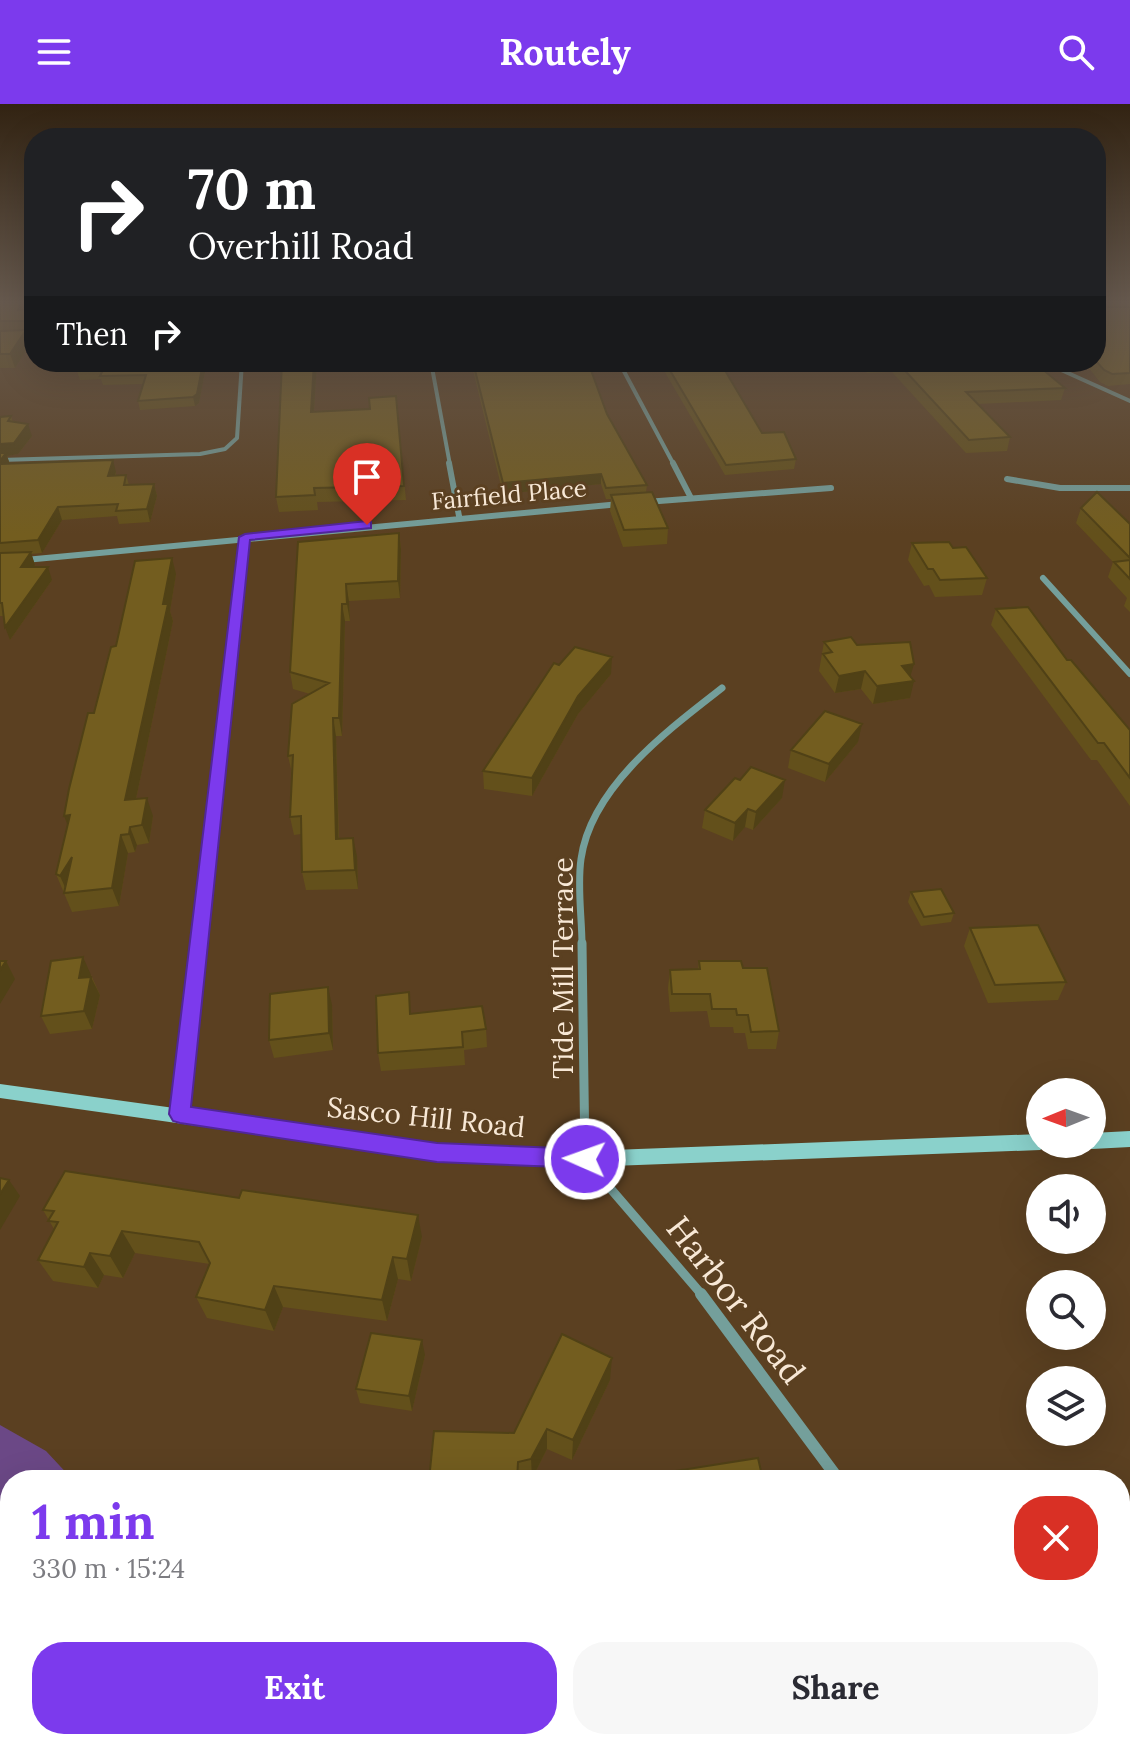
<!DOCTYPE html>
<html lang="en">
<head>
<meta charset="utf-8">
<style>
  :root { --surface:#fff; --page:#f7f7f7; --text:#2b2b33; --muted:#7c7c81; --accent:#7c3aed }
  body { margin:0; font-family:Lora,serif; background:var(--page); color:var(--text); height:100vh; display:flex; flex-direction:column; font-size:30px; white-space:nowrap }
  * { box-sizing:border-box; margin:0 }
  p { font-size:26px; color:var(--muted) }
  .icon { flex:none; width:44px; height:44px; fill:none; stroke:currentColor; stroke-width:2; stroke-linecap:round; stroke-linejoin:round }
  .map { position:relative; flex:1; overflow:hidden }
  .drawer { position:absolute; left:0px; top:1366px; width:1130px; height:280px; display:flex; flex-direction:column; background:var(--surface); border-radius:32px 32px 0 0; box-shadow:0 8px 32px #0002 }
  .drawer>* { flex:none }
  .top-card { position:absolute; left:24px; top:24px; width:1082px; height:244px; border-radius:32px; box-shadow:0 8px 32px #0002; background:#202124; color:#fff; overflow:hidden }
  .needle { width:52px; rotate:269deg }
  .tools { position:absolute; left:1026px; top:974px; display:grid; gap:16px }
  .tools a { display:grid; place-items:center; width:80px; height:80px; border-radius:50%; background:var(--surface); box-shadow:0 8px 32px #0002; font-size:40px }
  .pin { position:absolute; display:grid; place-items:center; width:68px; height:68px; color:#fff; margin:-82px -34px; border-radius:50% 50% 50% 0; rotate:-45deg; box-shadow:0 0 8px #0007 }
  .pin .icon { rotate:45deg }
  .me { position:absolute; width:88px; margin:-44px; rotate:272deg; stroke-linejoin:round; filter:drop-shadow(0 0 6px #0008) }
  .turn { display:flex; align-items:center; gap:28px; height:168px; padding:0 32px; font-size:36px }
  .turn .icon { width:104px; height:104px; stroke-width:2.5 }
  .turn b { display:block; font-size:56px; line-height:68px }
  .then { display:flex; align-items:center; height:76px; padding:0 32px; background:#0003; gap:16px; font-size:30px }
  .round { display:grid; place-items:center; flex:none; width:84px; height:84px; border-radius:32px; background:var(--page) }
  .headline { display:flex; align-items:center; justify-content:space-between; height:136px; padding:0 32px }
  h1 { font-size:48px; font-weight:700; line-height:60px; color:var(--accent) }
  .cta { display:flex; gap:16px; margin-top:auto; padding:16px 32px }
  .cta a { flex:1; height:92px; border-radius:32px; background:var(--accent); color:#fff; font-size:32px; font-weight:700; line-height:92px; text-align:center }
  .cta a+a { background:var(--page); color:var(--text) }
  header { display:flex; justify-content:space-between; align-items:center; height:104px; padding:0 32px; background:var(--accent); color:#fff; font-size:36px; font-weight:700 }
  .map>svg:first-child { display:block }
  .water { fill:#6b4886 }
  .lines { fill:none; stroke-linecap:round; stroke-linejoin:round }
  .street-far4 { stroke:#749f9b; stroke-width:4 }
  .street-far3 { stroke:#749f9b; stroke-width:6 }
  .street-far2 { stroke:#749f9b; stroke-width:7 }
  .street-far1 { stroke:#749f9b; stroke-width:9 }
  .street { stroke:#749f9b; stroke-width:12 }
  .secondary { fill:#8ad1cb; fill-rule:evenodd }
  .wall { fill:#63501b }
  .shaded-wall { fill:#504116 }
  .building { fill:#735d1f; stroke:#504116; stroke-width:2 }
  .route { fill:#7c3aed; stroke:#51269a; stroke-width:2 }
  .labels { text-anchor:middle; stroke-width:6; stroke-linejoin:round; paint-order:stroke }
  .far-street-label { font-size:24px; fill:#f8e8d6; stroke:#5b4021 }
  .street-label { font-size:28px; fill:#f8e8d6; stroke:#5b4021 }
  .near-street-label { font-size:34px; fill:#f8e8d6; stroke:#5b4021 }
</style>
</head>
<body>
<header><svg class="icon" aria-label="menu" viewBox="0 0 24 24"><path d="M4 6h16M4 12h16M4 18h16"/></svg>Routely<svg class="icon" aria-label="search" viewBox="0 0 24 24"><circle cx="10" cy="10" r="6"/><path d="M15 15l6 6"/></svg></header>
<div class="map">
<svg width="1130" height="1646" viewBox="0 0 1130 1646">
  <rect width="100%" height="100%" fill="#5b4021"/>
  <path class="water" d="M0,1321L46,1347L73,1376H10V1636H471L483,1646H0Z"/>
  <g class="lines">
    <path class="street-far4" d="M0,236L34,235
      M431,258L450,361
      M619,258L674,361
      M1052,258L1059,265L1130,297
      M1036,266L1059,265
      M0,356L200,350L225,345L237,334L242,258"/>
    <path class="street-far3" d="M449,359L459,412
      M673,359L691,394
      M1007,375L1060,384H1130
      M646,398L831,384
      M25,456L620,400
      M1043,474L1130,570
      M230,570L245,433"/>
    <path class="street-far2" d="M199,841L230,568
      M582,841C582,814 577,783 581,755C591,683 668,626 722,584"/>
    <path class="street-far1" d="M582,839L585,1055L703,1192
      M180,1010L199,839"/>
    <path class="street" d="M701,1190L839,1376
      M897,1636L899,1646"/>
    <path class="secondary" d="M0,980L437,1040L585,1047L1040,1030V1040H1048L1040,1046L585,1063L437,1056L0,994Z
      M1130,1027V1043L1092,1045L1084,1040H1092V1029Z"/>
  </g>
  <path class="wall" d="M0,199H31L29,205H34V231H28L30,240L15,264H0Z
    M1096,199H1130V280L1108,282L1100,278L1084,258H1096Z
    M81,258H210L209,267L205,268L199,299L195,302L140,306L138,297L144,280L103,281L101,275L80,276L77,267Z
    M282,258H317L314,308L370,305L396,292L406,396L317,398L318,406L279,408L276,393Z
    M471,258H588L607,310L647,381L646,388L668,424L667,440L623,443L610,407L611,395H606L601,380L503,390Z
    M659,258H740V261L725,262V265L762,329L796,355L794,365L725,371Z
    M858,258H1022L1021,260L1065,284L1061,296L978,300L1010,333L1007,347L966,349L892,268L867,269Z
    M11,312L13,318L32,332L18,350L7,352L10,360L116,368V372L126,371L129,381L154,380L157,392L150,418L119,420L117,412L62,416L42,449L31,450L35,461L34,463L52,476L10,536L4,512H0V313Z
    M1081,404L1130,420V508L1124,502L1127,494L1108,473L1113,458L1076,419Z
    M399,429L401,445L400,494L349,497L350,517H345L342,632H336L339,735L357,752L358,785L306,786L302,768L301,730L294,731L290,713L292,669L288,652L310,590L293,585L290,568L298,438Z
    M912,439L953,444L987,474L982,491L935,493L929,481L924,482L908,456Z
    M176,470L170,507L173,517L136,695L153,712L149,739L137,741L135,748L128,749L119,802L72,808L56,770L94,609L116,542Z
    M996,505L1067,556L1130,626V702L1097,656H1091L991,521Z
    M824,538L857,541L910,572V594L873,600L861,585L835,589L819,567Z
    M611,570L578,610L532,692L484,685L483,667Z
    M858,638L825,678L788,664L791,646Z
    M782,694L753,726L745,723L733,737L702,724L705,706Z
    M911,788L954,809L951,818L921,822L908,798Z
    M970,824L1066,878L1058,896L988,899L964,842Z
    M699,857L743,864L779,927L776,945H748L745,929H734L733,923H710L707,907L670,908L668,884L670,866L698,865Z
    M91,871L100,891L92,925L50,930L41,912Z
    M332,901L333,946L274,954L269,936Z
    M412,909L486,925L487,943L464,946L465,961L381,967L378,949Z
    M43,1106L422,1133L411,1177L398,1175L387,1217L283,1203L274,1227L207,1214L196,1193L210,1160L135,1149L123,1174L104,1171L98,1184L53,1177L38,1156L54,1125Z
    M425,1251L412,1307L360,1299L356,1285Z
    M610,1276L572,1356L547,1345L532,1375L429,1376Z
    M651,1636H781L782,1646H652Z"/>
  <path class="shaded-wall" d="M21,199H31L23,219L18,206Z
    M26,226L30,240L15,264L10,250Z
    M314,258H317L313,322L311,308Z
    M203,259L205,268L199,299L195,302L193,293Z
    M28,320L32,332L18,350L7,352L10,361L0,367V340Z
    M113,356L116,368L112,384L108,372Z
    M601,370V380L503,390V379Z
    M154,380L157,392L150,418L147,405Z
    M58,403L62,416L42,449L38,436Z
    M399,429L401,445L400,494L398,477Z
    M31,448L35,461L26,476L21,463Z
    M172,454L176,470L170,507L173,517L132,714L125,696Z
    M48,463L52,476L10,536L5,523Z
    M346,480L349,497L350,517L347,500Z
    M342,500L345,517L342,632L339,614Z
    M612,553L611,570L578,610L532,692V674L578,592Z
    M914,560L909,577L902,562Z
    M865,567L861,585L835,589L839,572Z
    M914,577L910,594L873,600L877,582Z
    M333,614L336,632L339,753L336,735Z
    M862,620L858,638L825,678L829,660Z
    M785,676L782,694L753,726L756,708Z
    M147,694L153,712L149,739L142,721Z
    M748,705L745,723L733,737L735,719Z
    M70,711L71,730L64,712Z
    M130,723L137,741L135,748L129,730Z
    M121,731L128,749L119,802L112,784Z
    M353,734L357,752L358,785L355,766Z
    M72,753L79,771L68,790L60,772Z
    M83,853L91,871L88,889L91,873L100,891L92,925L84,907L79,874Z
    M6,857L15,875L0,900V866Z
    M328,883L332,901L333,946L329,929Z
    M9,1076L20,1092L0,1126V1090Z
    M418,1111L422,1133L411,1177L407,1155Z
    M122,1127L135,1149L123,1174L110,1152Z
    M90,1149L104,1171L98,1184L84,1163Z
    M393,1153L398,1175L387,1217L382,1196Z
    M274,1182L283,1203L274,1227L265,1206Z
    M422,1236L425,1251L412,1307L409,1292Z
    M612,1254L610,1276L572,1356L573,1336Z
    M547,1325V1345L532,1375L531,1355Z"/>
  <path class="building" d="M0,199H21L18,206L34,205V215L32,217H0Z
    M1096,200L1099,203H1130V269L1112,270L1104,266L1096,257Z
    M26,226L10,250H0V227Z
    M81,258H207L203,259L197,290L193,293L138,297L146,271L100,272L103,266L77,267Z
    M282,258H314L311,308L370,305L369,294L396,292L404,382L314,384L315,391L276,393Z
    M473,258H588L607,310L647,381L606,384L601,370L503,379Z
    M665,258H720L762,329L784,328L796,355L726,361Z
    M897,258H924L922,264L1035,259L1065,284L966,288L1010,333L969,336Z
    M11,312L8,317L28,320L14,339L0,340V313Z
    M0,349H6L0,357Z
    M113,356L108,372L126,371L124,381L154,380L147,405L116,407L118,400L58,403L38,436L0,439V360Z
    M652,388L668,424L624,426L611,391Z
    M1097,388L1130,420V454L1081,404Z
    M399,429L398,477L346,480L347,500H342L339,614H333L336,735L353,734L355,766L302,768L301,712L290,713L293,651L288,652L292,600L329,579L290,568L298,438Z
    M949,438L953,444L966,443L987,474L940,476L933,465H928L912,439Z
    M31,448L21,463H48L5,523L2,499H0V449Z
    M172,454L163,500H168L125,696L147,694L142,721L130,723L129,730L121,731L112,784L64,789L72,753L60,772L56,770L70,711L64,712L69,685L88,609H94L111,543L116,542L135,457Z
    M1130,456V475L1114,458Z
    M1028,503L1067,556H1071L1130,626V674L1104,639H1098L996,505Z
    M851,533L857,541L910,538L914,560L902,562L914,577L877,582L865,567L839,572L823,550L832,548L824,538Z
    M575,543L612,553L578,592L532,674L483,667L554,559L559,561Z
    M825,607L862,620L829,660L791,646Z
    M751,663L785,676L756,708L748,705L735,719L705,706L735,674L740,676Z
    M941,785L954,809L924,813L911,788Z
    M1038,821L1066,878L995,881L970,824Z
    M83,853L79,874L91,873L84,907L41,912L51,857Z
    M0,857H6L0,866Z
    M699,857H741L743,864H767L779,927L751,928L748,911H737L736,905H712L710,890H672L670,866L700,865Z
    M328,883L329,929L269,936L270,890Z
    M409,888L410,910L482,902L486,925L462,928L463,943L378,949L376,892Z
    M65,1067L239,1094L242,1086L418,1111L407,1155L393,1153L382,1196L274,1182L265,1206L196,1193L210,1159L199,1138L122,1127L110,1152L90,1149L84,1163L38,1156L58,1118L48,1117L54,1107L43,1106Z
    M0,1074L9,1076L0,1090Z
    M371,1229L422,1236L409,1292L356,1285Z
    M562,1230L612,1254L573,1336L547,1325L531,1355L518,1358L517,1376H429L434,1327L514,1329Z
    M758,1354L763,1376H677L675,1367Z
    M656,1636H781L782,1646H656Z"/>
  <linearGradient id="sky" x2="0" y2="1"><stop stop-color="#322312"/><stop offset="0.46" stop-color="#66594e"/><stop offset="1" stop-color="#66594e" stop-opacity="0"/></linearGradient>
  <rect width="1130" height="430" fill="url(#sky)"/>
  <path class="route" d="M367,417L371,418V424L250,436L191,1003L437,1039L585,1045L593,1048L596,1055L593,1061L585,1064L437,1058L180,1019L173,1017L169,1010L239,433L245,430Z"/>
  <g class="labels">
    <g class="far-street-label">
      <text transform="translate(509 391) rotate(-5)" y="8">Fairfield Place</text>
    </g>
    <g class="street-label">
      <text transform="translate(563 864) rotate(-90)" y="10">Tide Mill Terrace</text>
      <text transform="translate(426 1013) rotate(6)" y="10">Sasco Hill Road</text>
    </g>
    <g class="near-street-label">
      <text transform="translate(736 1196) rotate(52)" y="12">Harbor Road</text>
    </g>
  </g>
</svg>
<div class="tools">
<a><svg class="needle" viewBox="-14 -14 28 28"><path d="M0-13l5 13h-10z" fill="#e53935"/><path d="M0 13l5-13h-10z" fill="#7c7c81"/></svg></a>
<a><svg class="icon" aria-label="sound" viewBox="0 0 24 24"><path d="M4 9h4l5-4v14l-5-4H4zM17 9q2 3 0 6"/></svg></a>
<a><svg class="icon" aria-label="search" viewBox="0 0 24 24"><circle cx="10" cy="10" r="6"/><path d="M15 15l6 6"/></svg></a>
<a><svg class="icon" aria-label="layers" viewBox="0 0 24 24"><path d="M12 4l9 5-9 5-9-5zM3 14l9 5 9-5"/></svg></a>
</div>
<div class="pin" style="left:367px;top:421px;background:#d93025"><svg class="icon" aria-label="arrive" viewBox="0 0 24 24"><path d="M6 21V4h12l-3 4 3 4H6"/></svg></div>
<svg class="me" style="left:585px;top:1055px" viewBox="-20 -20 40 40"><circle r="17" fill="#7c3aed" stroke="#fff" stroke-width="3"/><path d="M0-11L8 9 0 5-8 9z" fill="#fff"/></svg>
<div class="top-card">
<div class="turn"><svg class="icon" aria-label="right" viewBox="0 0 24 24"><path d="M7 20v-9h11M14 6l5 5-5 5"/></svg><div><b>70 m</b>Overhill Road</div></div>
<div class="then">Then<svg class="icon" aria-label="right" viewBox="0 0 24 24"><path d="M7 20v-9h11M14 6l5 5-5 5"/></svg></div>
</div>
<section class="drawer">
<div class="headline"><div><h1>1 min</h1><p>330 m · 15:24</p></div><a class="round" style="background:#d93025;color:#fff"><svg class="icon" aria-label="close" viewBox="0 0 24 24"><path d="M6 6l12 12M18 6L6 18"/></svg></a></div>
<div class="cta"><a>Exit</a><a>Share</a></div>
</section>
</div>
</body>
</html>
